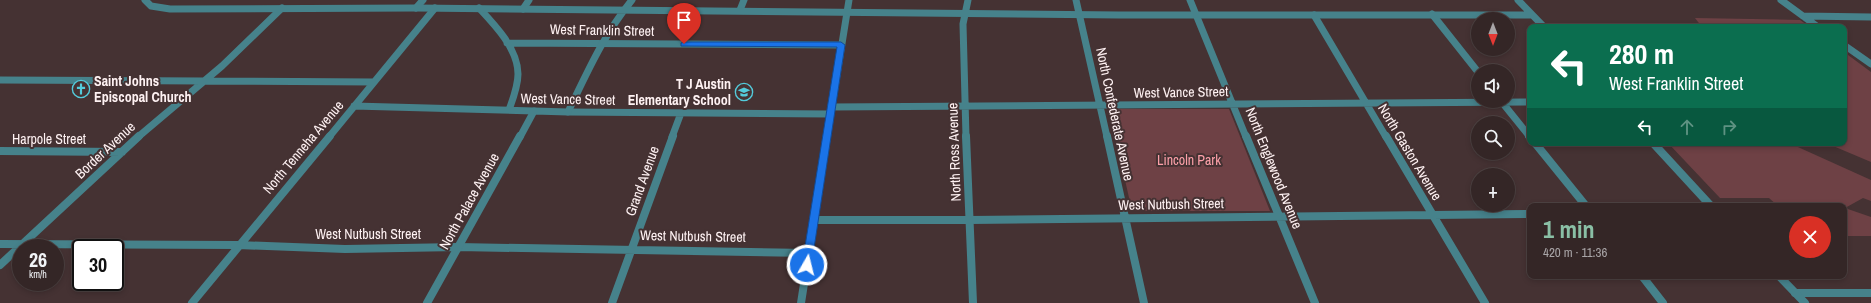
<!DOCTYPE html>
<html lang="en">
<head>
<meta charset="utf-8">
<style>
  :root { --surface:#342626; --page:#3c2e2e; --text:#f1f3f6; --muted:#a9a5a7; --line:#4e4343; --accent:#8abfa5 }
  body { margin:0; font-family:"Archivo Narrow",sans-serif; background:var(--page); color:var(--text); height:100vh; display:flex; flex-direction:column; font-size:15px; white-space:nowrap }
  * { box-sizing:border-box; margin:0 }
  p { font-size:13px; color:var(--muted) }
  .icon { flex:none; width:22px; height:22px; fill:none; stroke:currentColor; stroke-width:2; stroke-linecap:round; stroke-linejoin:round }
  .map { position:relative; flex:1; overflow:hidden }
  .drawer { position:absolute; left:1527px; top:203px; width:320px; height:76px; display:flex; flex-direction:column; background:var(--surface); border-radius:8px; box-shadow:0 2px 6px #0003,0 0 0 1px var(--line) }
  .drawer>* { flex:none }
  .banner { position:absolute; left:1527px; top:24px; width:320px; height:122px; border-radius:8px; box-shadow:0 2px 6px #0003,0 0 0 1px var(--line); background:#0b6e4f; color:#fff; overflow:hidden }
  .needle { width:26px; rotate:180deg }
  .fabs { position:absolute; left:1471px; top:12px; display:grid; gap:8px }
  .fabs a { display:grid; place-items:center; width:44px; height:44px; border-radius:50%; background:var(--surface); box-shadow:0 2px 6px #0003,0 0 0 1px var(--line); font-size:20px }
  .speed { position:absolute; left:12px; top:239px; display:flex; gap:8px; font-size:20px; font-weight:700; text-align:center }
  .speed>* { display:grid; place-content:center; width:52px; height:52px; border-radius:50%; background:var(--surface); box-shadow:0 2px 6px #0003,0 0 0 1px var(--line); line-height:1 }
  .speed small { font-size:10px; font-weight:400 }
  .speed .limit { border:2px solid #111; border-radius:6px; background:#fff; color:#111 }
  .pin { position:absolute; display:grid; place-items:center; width:34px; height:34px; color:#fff; margin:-41px -17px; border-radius:50% 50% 50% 0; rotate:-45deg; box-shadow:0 0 4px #0007 }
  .pin .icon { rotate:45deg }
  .me { position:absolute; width:44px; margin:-22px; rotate:8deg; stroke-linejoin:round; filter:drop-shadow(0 0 3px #0008) }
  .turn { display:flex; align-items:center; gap:14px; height:84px; padding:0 16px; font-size:18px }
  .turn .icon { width:52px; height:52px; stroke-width:2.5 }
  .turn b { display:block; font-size:28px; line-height:34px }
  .lanes { display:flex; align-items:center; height:38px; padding:0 16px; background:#0003; justify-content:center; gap:20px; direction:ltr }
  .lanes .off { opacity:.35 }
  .round { display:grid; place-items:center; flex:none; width:42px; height:42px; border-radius:21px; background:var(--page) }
  .head { display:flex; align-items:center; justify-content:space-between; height:68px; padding:0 16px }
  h1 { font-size:24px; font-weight:700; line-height:30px; color:var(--accent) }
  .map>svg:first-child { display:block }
  .green { fill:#6e4145 }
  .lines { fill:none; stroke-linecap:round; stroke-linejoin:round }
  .minor-far1 { stroke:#46828b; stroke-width:7 }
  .minor { stroke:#46828b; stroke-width:8 }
  .tertiary-far1 { stroke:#46828b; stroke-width:7 }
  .tertiary { stroke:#46828b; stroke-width:8 }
  .route { fill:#1a73e8; stroke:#114b97 }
  .labels { text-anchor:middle; stroke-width:4; stroke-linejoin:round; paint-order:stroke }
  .street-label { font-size:14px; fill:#fef1f2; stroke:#453233 }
  .poi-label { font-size:14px; font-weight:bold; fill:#fef1f2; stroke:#453233; text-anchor:start }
  .park-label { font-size:14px; fill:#fda0a9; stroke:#453233 }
</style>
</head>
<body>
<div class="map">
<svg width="1871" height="303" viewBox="0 0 1871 303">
  <rect width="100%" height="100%" fill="#453233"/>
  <path class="green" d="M1695,18L1800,20L1810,27H1702Z
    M1844,52L1871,72V162L1826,143H1844Z
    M1109,109H1229L1270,211H1132Z
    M1668,143H1789L1871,180V201L1863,198L1845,208L1871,217V236H1844V206H1778L1769,198H1720Z"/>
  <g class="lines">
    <path class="minor-far1" d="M1076,0L1107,137
      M1190,0L1246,137
      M1781,0L1818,27
      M416,8L423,0
      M479,8C495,25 518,49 518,74C518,86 513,99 509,110
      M523,9L529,0
      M740,10L744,0
      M1432,14L1478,72
      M1314,15L1386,137
      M1803,16L1871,17
      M507,43L841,45
      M1844,45L1871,64
      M0,80L374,82
      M1501,101L1530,137
      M354,106L534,111
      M831,107L1530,102
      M568,112L830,114
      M138,137L222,66L282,8
      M329,137L435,8
      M672,137L681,113
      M827,137L849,0
      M966,137L963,24L968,0"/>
    <path class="minor" d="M966,136L973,303
      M1107,136L1144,303
      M1246,136L1315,303
      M1386,136L1485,303
      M1529,136L1530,137
      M1535,143L1586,206
      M0,151L122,152
      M813,220H970L1530,214
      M0,244L238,245L345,249L458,247L809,253
      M0,265L139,136
      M1642,276L1663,303
      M1795,293H1871
      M192,303L330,136
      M612,303L673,136
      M801,303L827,136"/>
    <path class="tertiary-far1" d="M145,0L151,6L170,9L416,8L1119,15H1532
      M1518,0L1544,27
      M520,137L534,111L568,112C587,73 604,34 632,0"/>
    <path class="tertiary" d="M1653,143L1711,206
      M1779,276L1805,303
      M427,303L520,136"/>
  </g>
  <path class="route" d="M684,42H841L845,45L811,268H803L802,265L837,47L681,46V43Z"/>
  <defs>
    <symbol id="church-ring" viewBox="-11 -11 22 22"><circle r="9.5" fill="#453233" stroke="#53cbdb" stroke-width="1.5"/><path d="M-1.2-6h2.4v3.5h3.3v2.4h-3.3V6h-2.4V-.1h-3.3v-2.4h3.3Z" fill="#53cbdb"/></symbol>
    <symbol id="school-ring" viewBox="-11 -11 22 22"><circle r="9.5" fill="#453233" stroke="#53cbdb" stroke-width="1.5"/><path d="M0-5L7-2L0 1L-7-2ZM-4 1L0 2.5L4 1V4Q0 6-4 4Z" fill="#53cbdb"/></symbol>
  </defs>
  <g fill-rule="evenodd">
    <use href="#church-ring" x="71" y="79" width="20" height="20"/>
    <use href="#school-ring" x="734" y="82" width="20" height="20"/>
  </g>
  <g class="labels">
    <g class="street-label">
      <text transform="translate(602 30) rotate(1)" y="5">West Franklin Street</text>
      <text transform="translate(1181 92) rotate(-1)" y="5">West Vance Street</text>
      <text transform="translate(568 99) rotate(1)" y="5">West Vance Street</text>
      <text transform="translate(1115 114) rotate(78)" y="5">North Confederate Avenue</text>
      <text x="49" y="144">Harpole Street</text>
      <text transform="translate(303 147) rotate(-50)" y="5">North Tenneha Avenue</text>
      <text transform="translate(105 150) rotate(-43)" y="5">Border Avenue</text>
      <text transform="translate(954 152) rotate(-92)" y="5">North Ross Avenue</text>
      <text transform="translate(1410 152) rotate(59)" y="5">North Gaston Avenue</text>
      <text transform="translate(1274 168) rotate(68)" y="5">North Englewood Avenue</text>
      <text transform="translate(642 181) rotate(-70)" y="5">Grand Avenue</text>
      <text transform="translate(469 201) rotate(-61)" y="5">North Palace Avenue</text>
      <text transform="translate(1171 204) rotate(-1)" y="5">West Nutbush Street</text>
      <text x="368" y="239">West Nutbush Street</text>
      <text transform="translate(693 236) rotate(1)" y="5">West Nutbush Street</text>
    </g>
    <g class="poi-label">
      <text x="94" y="86">Saint Johns<tspan x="94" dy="16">Episcopal Church</tspan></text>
      <text x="731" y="89" text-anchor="end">T J Austin<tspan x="731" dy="16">Elementary School</tspan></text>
    </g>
    <g class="park-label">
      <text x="1189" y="165">Lincoln Park</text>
    </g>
  </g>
</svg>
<div class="fabs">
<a><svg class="needle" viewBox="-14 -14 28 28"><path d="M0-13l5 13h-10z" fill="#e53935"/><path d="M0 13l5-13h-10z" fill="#a9a5a7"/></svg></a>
<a><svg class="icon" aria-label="sound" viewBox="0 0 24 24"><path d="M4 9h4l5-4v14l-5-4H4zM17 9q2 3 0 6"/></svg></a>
<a><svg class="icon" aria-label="search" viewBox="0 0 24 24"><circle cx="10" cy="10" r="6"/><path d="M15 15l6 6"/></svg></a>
<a>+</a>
</div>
<div class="speed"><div>26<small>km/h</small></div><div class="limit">30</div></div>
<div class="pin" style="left:684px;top:44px;background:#d93025"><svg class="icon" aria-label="arrive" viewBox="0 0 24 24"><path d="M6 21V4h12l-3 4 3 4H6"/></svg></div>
<svg class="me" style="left:807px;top:265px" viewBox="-20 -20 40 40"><circle r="17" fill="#1a73e8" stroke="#fff" stroke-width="3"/><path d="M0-11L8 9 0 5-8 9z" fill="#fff"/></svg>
<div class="banner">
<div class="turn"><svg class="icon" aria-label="left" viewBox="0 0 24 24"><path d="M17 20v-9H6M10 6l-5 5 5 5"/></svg><div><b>280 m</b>West Franklin Street</div></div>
<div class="lanes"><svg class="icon" aria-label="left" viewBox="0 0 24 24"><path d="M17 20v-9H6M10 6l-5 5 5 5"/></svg><svg class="icon off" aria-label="ahead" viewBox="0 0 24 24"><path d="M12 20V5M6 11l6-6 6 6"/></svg><svg class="icon off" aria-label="right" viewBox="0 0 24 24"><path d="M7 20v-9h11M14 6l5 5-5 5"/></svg></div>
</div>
<section class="drawer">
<div class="head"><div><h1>1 min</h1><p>420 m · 11:36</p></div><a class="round" style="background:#d93025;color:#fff"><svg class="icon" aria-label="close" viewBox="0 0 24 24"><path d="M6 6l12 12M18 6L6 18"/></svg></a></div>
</section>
</div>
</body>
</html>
